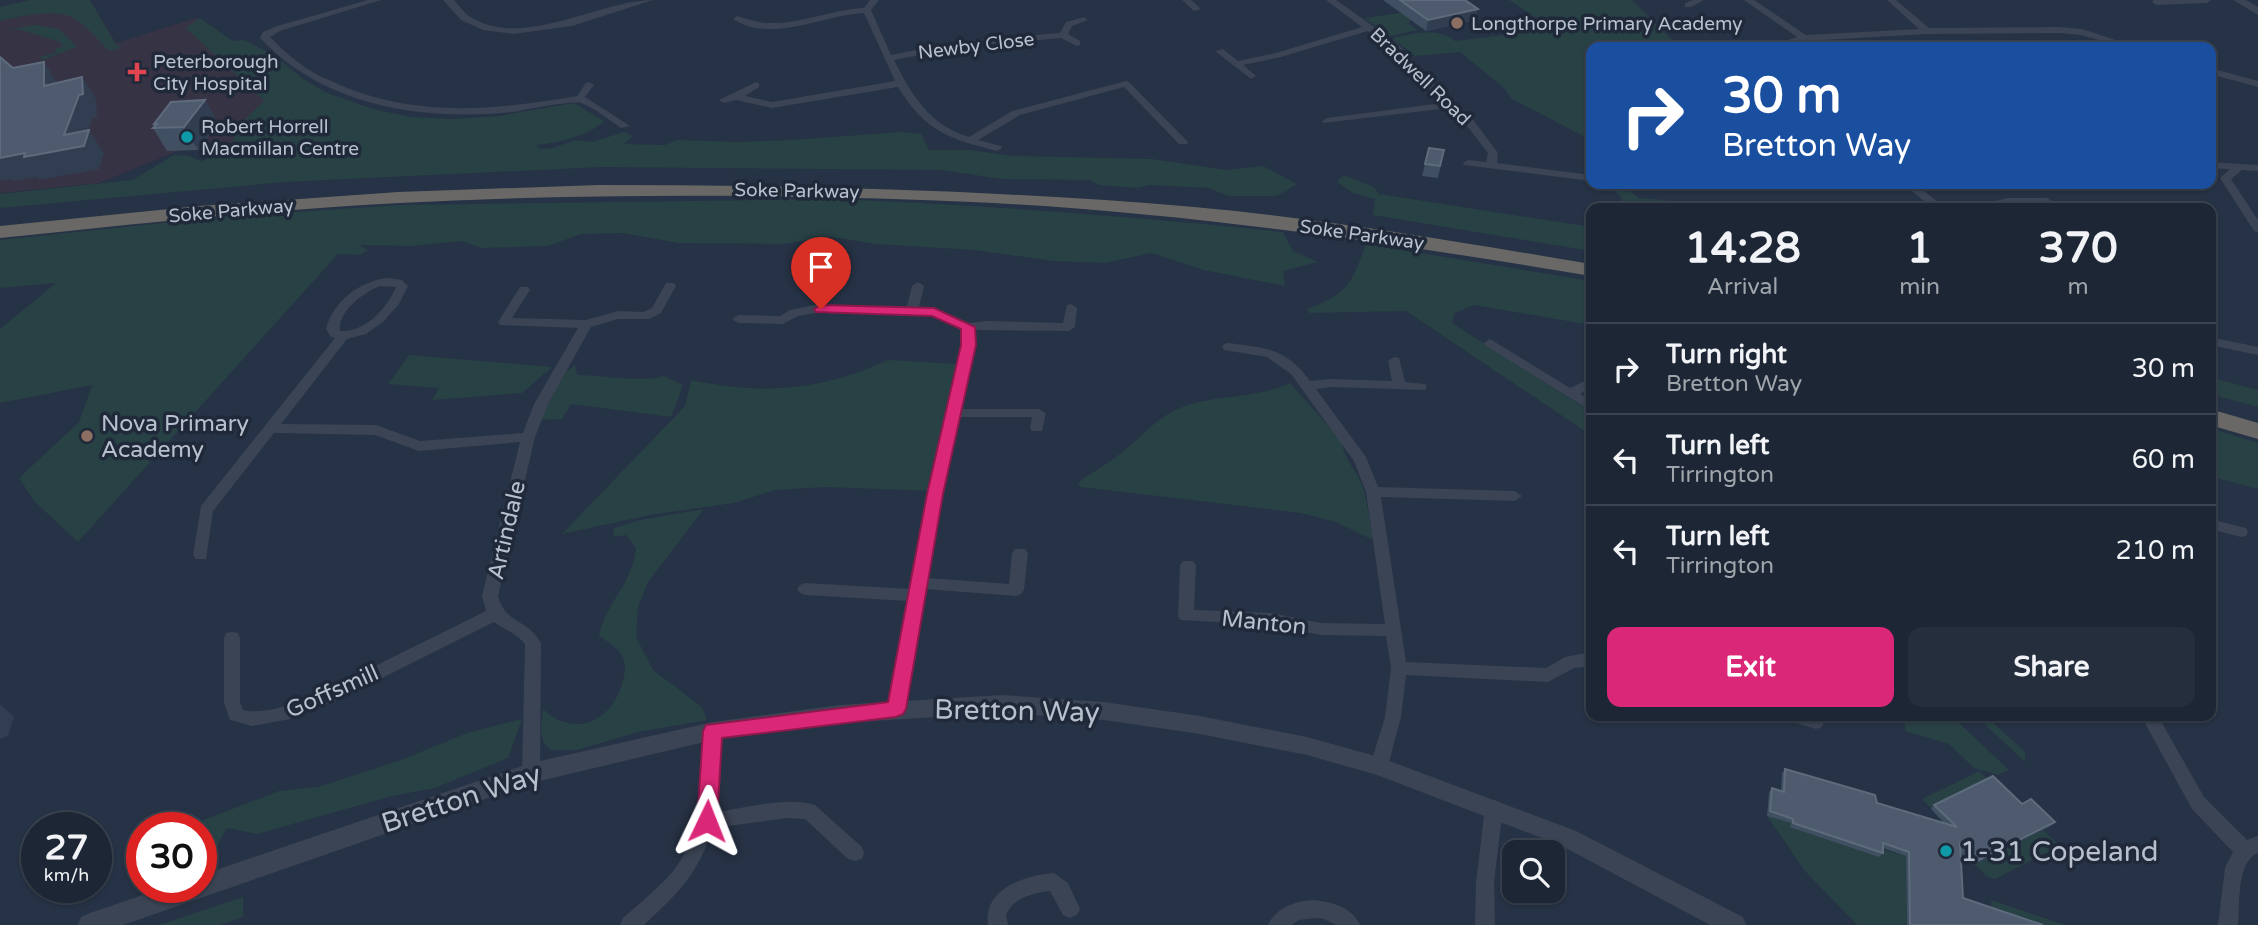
<!DOCTYPE html>
<html lang="en">
<head>
<meta charset="utf-8">
<style>
  :root { --surface:#1c2634; --page:#252e3c; --text:#f1f3f6; --muted:#a0a5ac; --line:#3a434f; --accent:#db2777 }
  body { margin:0; font-family:"Varela Round",sans-serif; background:var(--page); color:var(--text); height:100vh; display:flex; flex-direction:column; font-size:26px; white-space:nowrap }
  * { box-sizing:border-box; margin:0 }
  p { font-size:23px; color:var(--muted) }
  .icon { flex:none; width:38px; height:38px; fill:none; stroke:currentColor; stroke-width:2; stroke-linecap:round; stroke-linejoin:round }
  .map { position:relative; flex:1; overflow:hidden }
  .side { position:absolute; left:1586px; top:203px; width:630px; height:518px; display:flex; flex-direction:column; background:var(--surface); border-radius:14px; box-shadow:0 2px 5px #0004,0 0 0 2px var(--line) }
  .side>* { flex:none }
  .top-card { position:absolute; left:1586px; top:42px; width:630px; height:147px; border-radius:14px; box-shadow:0 2px 5px #0004,0 0 0 2px var(--line); background:#1a4fa0; color:#fff; overflow:hidden }
  .tools { position:absolute; left:1502px; top:840px; display:grid; gap:14px }
  .tools a { display:grid; place-items:center; width:63px; height:63px; border-radius:14px; background:var(--surface); box-shadow:0 2px 5px #0004,0 0 0 2px var(--line); font-size:35px }
  .speed { position:absolute; left:21px; top:812px; display:flex; gap:14px; font-size:35px; font-weight:700; text-align:center }
  .speed>* { display:grid; place-content:center; width:91px; height:91px; border-radius:50%; background:var(--surface); box-shadow:0 2px 5px #0004,0 0 0 2px var(--line); line-height:1 }
  .speed small { font-size:18px; font-weight:400 }
  .speed .limit { border:10px solid #d22; background:#fff; color:#111 }
  .pin { position:absolute; display:grid; place-items:center; width:60px; height:60px; color:#fff; margin:-72px -30px; border-radius:50% 50% 50% 0; rotate:-45deg; box-shadow:0 0 7px #0007 }
  .pin .icon { rotate:45deg }
  .me { position:absolute; width:77px; margin:-38px; rotate:2deg; stroke-linejoin:round; filter:drop-shadow(0 0 5px #0008) }
  .turn { display:flex; align-items:center; gap:24px; height:147px; padding:0 21px; font-size:32px }
  .turn .icon { width:91px; height:91px; stroke-width:2.5 }
  .turn b { display:block; font-size:49px; line-height:60px }
  .eta { display:flex; justify-content:space-evenly; align-items:center; height:119px; text-align:center }
  .eta b { font-size:42px; font-weight:700; line-height:49px }
  .button { display:flex; gap:14px; margin-top:auto; padding:14px 21px }
  .button a { flex:1; height:80px; border-radius:14px; background:var(--accent); color:#fff; font-size:28px; font-weight:700; line-height:80px; text-align:center }
  .button a+a { background:var(--page); color:var(--text) }
  ul { padding:0; list-style:none }
  li { display:flex; align-items:center; gap:21px; height:91px; padding:0 21px; border-top:2px solid var(--line) }
  li div { flex:1 }
  li b { display:block; font-size:26px }
  li em { font-style:normal }
  .map>svg:first-child { display:block }
  .medical { fill:#363344 }
  .green { fill:#284145 }
  .lines { fill:none; stroke-linecap:round; stroke-linejoin:round }
  .minor { fill:#3b4454; fill-rule:evenodd }
  .tertiary { fill:#3b4454; fill-rule:evenodd }
  .trunk { fill:#6a6866; fill-rule:evenodd }
  .wall { fill:#414f63 }
  .shaded-wall { fill:#313e52 }
  .building { fill:#4e5b6e; stroke:#5e6b7d; stroke-width:2 }
  .route { fill:#db2777; stroke:#8e194d; stroke-width:2 }
  .education-dot { fill:#8d6e63; stroke:#1f2939; stroke-width:2.5 }
  .health-dot { fill:#e0444e; stroke:#1f2939; stroke-width:2.5 }
  .culture-dot { fill:#0f9aa8; stroke:#1f2939; stroke-width:2.5 }
  .labels { text-anchor:middle; stroke-width:7; stroke-linejoin:round; paint-order:stroke }
  .far-poi-label { font-size:19px; fill:#b8c0cd; stroke:#1f2939; text-anchor:start }
  .far-street-label { font-size:19px; fill:#b8c0cd; stroke:#1f2939 }
  .poi-label { font-size:23px; fill:#b8c0cd; stroke:#1f2939; text-anchor:start }
  .street-label { font-size:23px; fill:#b8c0cd; stroke:#1f2939 }
  .near-street-label { font-size:28px; fill:#b8c0cd; stroke:#1f2939 }
  .near-poi-label { font-size:28px; fill:#b8c0cd; stroke:#1f2939; text-anchor:start }
</style>
</head>
<body>
<div class="map">
<svg width="2258" height="925" viewBox="0 0 2258 925">
  <rect width="100%" height="100%" fill="#263245"/>
  <path class="medical" d="M30,0H90L116,43L196,18L317,101L277,162L226,148L178,151L99,183L0,193V7Z"/>
  <path class="green" d="M30,0H90L115,43L121,48L109,51C99,41 88,28 77,20C58,7 21,16 0,21V7Z
    M1509,0H1632L1679,47H1591V140L1512,99L1504,88L1460,52L1415,56L1392,38C1416,34 1435,26 1455,41L1552,29Z
    M1407,12L1411,13L1409,24L1418,30L1390,36L1364,18Z
    M200,18L233,41L244,40L272,54L305,80L325,92L373,109L411,117L452,119L498,116L574,103L604,121C589,136 557,143 537,145L540,149L553,148L575,140L592,142L624,132L633,136L624,144L665,145L677,140L739,142L792,140L900,132L921,134L929,150H971L1012,156L1152,159L1226,170L1263,166L1297,184L1277,196H1228L1209,188L1150,185L1136,188L1099,185L1090,180L1001,179L941,170L602,167L285,182L0,208V194L132,180L174,155L189,156L201,161L228,152L240,124L264,101L186,28Z
    M37,25L59,29L77,47L42,60L40,57L57,52L55,49L63,46L60,42L18,29L0,30Z
    M1343,175L1374,187L1379,194L1591,227V251L1373,215L1375,199L1353,193L1337,182Z
    M1622,185L1639,198L1718,205L1725,208H1623L1621,197L1611,188Z
    M831,199C982,205 1132,216 1283,232L1293,251L1318,262L1283,271L1285,286L1204,270L1151,253L1105,263L1053,261L974,250L876,244L831,237L782,244L679,243L622,233L581,234L548,246L482,248L462,241L412,246L359,245L368,250L360,255L338,254L78,542L34,501L19,478L79,422L92,385L0,403V329L56,283L0,288V240L219,217L399,205Z
    M1366,244L1591,281V325L1474,305L1455,313L1452,323L1591,412V435L1406,311L1309,313L1307,309C1348,294 1352,283 1366,244Z
    M409,355L552,367L522,393L432,400L439,388L388,384Z
    M888,360L959,364L932,491L825,487L775,490L734,503L650,515L562,534L685,406L691,380C763,395 820,391 888,360Z
    M575,365L577,375C602,375 644,383 664,376L683,385L671,417L571,404L562,419L540,420L564,373Z
    M2210,377L2258,390V407L2210,394Z
    M1290,383L1342,441C1342,458 1360,473 1364,491C1368,506 1370,524 1373,540L1336,522L1301,513L1081,487L1078,485L1081,480C1094,471 1108,464 1121,453C1143,436 1157,416 1185,406C1220,394 1257,399 1290,383Z
    M2210,428L2258,443V489L2210,476Z
    M704,509L648,582L638,607L636,637L653,670L702,707L707,720L638,732L577,750H550C538,738 541,726 543,709C572,736 606,725 620,690C624,679 627,668 623,658C618,647 608,642 599,636C606,601 631,588 636,548L626,535L613,537L614,528L640,520Z
    M1904,716H1940L1956,720L2009,770L1998,775L1974,768L1949,744L1905,731Z
    M1976,716H1986L2025,752V762Z
    M522,719L508,758L435,788L392,796L257,834L227,828L217,846L201,851V828H183L279,791L318,787L401,760L467,733Z
    M1979,771L1989,780L1932,809L1922,799Z
    M1767,816L1906,856L1907,925H1857L1805,871Z
    M2043,830L2060,846L1995,879L1986,876L1975,864Z
    M243,897V917L220,925H159Z
    M1991,900L2065,925H2027L1992,913Z"/>
  <g class="lines">
    <path class="minor" d="M368,0H381L280,31L270,37C280,47 290,57 302,65C313,74 327,79 340,85C417,118 497,110 577,96L586,83L589,82L594,85L585,97L630,126L621,128C609,120 595,108 581,103C573,100 525,110 512,112C423,121 325,107 260,38L263,32L274,27Z
      M870,0H879L871,10L891,55L960,41L1060,33L1066,22L1084,17L1088,20L1072,26L1068,34L1080,41V45L1077,46L1061,38L960,47L894,60C911,94 929,125 969,137L1012,111L1126,81L1129,82L1188,142L1187,144H1179L1124,87L1020,115L978,140L1001,146L1002,148L997,151C949,139 925,131 898,87L772,108L736,100L724,103L719,100L756,82L759,83V87L745,96L772,102L895,81L864,13C823,15 771,44 733,19L737,16C748,19 758,23 770,23C802,24 833,9 864,8Z
      M1182,0H1191L1201,9L1194,11Z
      M1326,0H1336L1397,43L1444,94L1472,118L1498,153L1497,163L1591,175V181L1464,165L1463,163L1468,160L1486,162L1488,153L1464,122L1449,108L1323,123L1322,121L1327,118L1443,103L1391,47L1368,31L1281,57L1243,65L1256,76L1251,79L1215,51L1223,49L1238,61L1276,53L1362,27Z
      M1693,0H1704L1691,7H1685V3Z
      M1744,0H1754L1806,35L1919,29L1887,0H1896L1929,28L2059,27L2082,29L2137,47H2123L2081,35L2059,33L1927,34L1804,41L1780,47H1766L1797,37Z
      M2154,0H2211L2207,3L2156,5L2152,2Z
      M2210,68L2258,81V87L2210,74Z
      M2210,162L2258,165V171L2242,170L2231,179L2258,220V232L2254,231L2220,178L2230,169L2210,168Z
      M1605,184H1619L1622,187L1617,190Z
      M1903,184H1915L1946,208H1933Z
      M2008,198H2047L2052,201L2047,204H2008L1992,208H1973L1975,206Z
      M1833,202L1839,205L1837,207L1819,208Z
      M389,278L402,280L408,286L399,304L383,322L366,334L347,339L281,424L376,425L420,441L523,433L534,404L578,328L500,325L498,322L520,287H528L530,290L512,318L586,320L618,311L643,312L652,308L666,283H674L676,286L661,313L649,319H618L591,327L548,404L535,437L498,596C506,625 527,618 541,643L540,773L537,778L531,781L525,778L522,773L525,644C516,633 505,630 494,622L338,700L290,719L252,726L230,720L224,703V638L226,633L232,632L238,633L240,638V703L243,710C282,719 353,677 389,659C421,643 454,627 486,611L482,596L520,442L419,451L375,435L274,433L213,511L206,559H196L193,555L201,506L335,338L331,337L326,329C333,301 361,280 389,278ZM380,286L396,287C387,308 365,333 340,331C337,312 364,292 380,286Z
      M918,282L924,286L919,307L938,309L969,323L987,321L1063,323L1067,305L1071,304L1077,308L1075,327L1069,331L974,330L975,345L961,409H1039L1046,413L1042,431H1032L1030,428L1032,417H959L942,494L927,578L1009,584L1012,553L1015,549H1025L1028,553L1024,590L1021,594L1016,596L925,589L904,709L902,714L896,716L890,714L888,709L908,601L805,595L800,593L797,589L800,585L805,583L910,589L928,494L963,345L961,329L932,316L912,314L815,313L798,316L783,324L738,323L732,319L738,315L780,316L790,310L815,305L907,306L912,286Z
      M2210,337L2258,347V355L2210,345Z
      M1490,339L1570,388L1591,378V388L1580,394L1591,401V411L1486,346L1484,343Z
      M1228,343C1266,348 1286,348 1310,381L1331,379L1392,381L1388,361L1394,357L1399,358L1405,382L1425,384L1427,387L1425,390L1331,387L1316,389L1366,457L1378,487L1515,491L1522,496L1515,501L1381,497L1406,662L1546,668L1565,657L1591,652V666L1574,668L1548,682L1406,675L1401,717L1388,766L1385,771L1379,774L1373,771L1370,766L1385,717L1391,668L1386,636L1321,635L1272,625L1180,620L1178,616L1180,565L1183,561H1193L1196,565L1194,610L1272,613L1321,623L1385,624L1366,492L1354,461L1291,374L1267,357L1224,350L1222,347L1224,344Z
      M2210,519L2246,528L2248,532L2246,536L2241,537L2210,529Z
      M1788,716H1819L1824,722L1822,727L1816,729L1790,721Z
      M2141,716H2158L2204,797L2247,840L2258,836V853C2236,862 2240,904 2238,925H2218L2225,868L2233,852L2192,809Z
      M713,724L719,726L722,731L717,812C744,808 789,796 815,805L862,847L864,853L862,859L855,861L848,859L805,819L788,818L713,828C696,877 680,891 644,925H620L623,918C638,905 653,892 667,878C705,839 701,782 704,731L707,726Z
      M1494,800L1500,802L1503,808L1494,882L1495,925H1475L1476,882L1485,808L1488,802Z
      M1054,873L1068,883L1080,909L1077,915L1070,918L1063,915L1050,891C1033,893 1013,898 1006,915L1008,925H988C983,889 1025,875 1054,873Z
      M1314,900C1332,902 1352,907 1360,925H1336L1324,919L1314,918L1299,920L1291,925H1268C1276,907 1296,901 1314,900Z"/>
    <path class="tertiary" d="M443,0H454C459,5 463,12 469,16C522,51 599,0 653,0L572,26L513,34L483,30L461,20Z
      M2233,0H2246L2258,7V15Z
      M1002,695L1104,702L1200,716L1307,737L1379,757L1576,831L1743,917L1746,925H1710L1560,845L1377,775L1307,755L1200,734L1104,720L1002,713L839,723L713,740L531,783L123,925H78L81,917L90,913L166,887H201V875L531,763L713,722L839,705Z"/>
    <path class="trunk" d="M598,185C797,185 995,190 1194,207C1327,219 1459,242 1591,264V276C1393,243 1194,214 994,203C796,194 598,193 400,203C266,210 133,224 0,238V226L199,206L398,192Z
      M2210,409L2258,423V439L2210,425Z"/>
  </g>
  <path class="wall" d="M1383,0H1465L1476,20L1426,31Z
    M205,100L218,123L198,150L167,151L153,128L155,126L154,124Z
    M1444,150L1438,178L1422,176L1425,164Z
    M1785,769L1877,803L1945,824L1931,809L1934,805L2022,804L2055,822L2051,826L1973,865L1960,852L1963,898L2043,925H1907L1906,856L1883,848V853L1879,857L1790,827L1791,823L1767,816L1769,792L1772,788L1781,791L1782,773Z"/>
  <path class="shaded-wall" d="M1478,9L1476,20L1426,31L1428,20Z
    M44,62L58,84L44,86Z
    M82,77L96,99L97,117H93L83,146L89,130L104,153L99,169L39,180L37,177L14,181L12,179L0,181V157L64,135Z
    M205,100L218,123L198,150L184,127Z
    M0,704L14,717L8,736L0,739Z
    M2055,822L2051,826L1973,865L1977,861Z"/>
  <path class="building" d="M1400,0H1465L1478,9L1428,20Z
    M0,57L13,68L44,62V86L82,77L83,94L79,95L64,135L89,130L84,146L24,157L25,153L0,158Z
    M205,100L184,127L153,128L157,124H154L171,102Z
    M1429,148L1444,150L1440,166L1425,164Z
    M1785,769L1875,795L1877,803L1957,827L1934,805L1993,776L2022,804L2031,799L2055,822L1977,861L1960,844L1963,898L2043,925H1910L1909,852L1883,843V853L1793,823V819L1770,811L1772,788L1784,792Z"/>
  <path class="route" d="M821,305L934,308L975,327L976,345L943,494L906,709L903,714L896,717L722,738L717,821L714,828L707,830L700,828L697,821L703,731L706,725L888,702L927,494L961,345V329L932,316L816,312L814,309Z"/>
  <g class="education-dot">
    <circle cx="1457" cy="23" r="7"/>
    <circle cx="87" cy="436" r="7"/>
  </g>
  <path class="health-dot" d="M133.5 61.5h7v7h7v7h-7v7h-7v-7h-7v-7h7z"/>
  <g class="culture-dot">
    <circle cx="187" cy="137" r="7"/>
    <circle cx="1946" cy="851" r="7"/>
  </g>
  <g class="labels">
    <g class="far-poi-label">
      <text x="1471" y="30">Longthorpe Primary Academy</text>
      <text x="153" y="68">Peterborough<tspan x="153" dy="22">City Hospital</tspan></text>
      <text x="201" y="133">Robert Horrell<tspan x="201" dy="22">Macmillan Centre</tspan></text>
    </g>
    <g class="far-street-label">
      <text transform="translate(976 45) rotate(-7)" y="7">Newby Close</text>
      <text transform="translate(1421 76) rotate(44)" y="7">Bradwell Road</text>
      <text transform="translate(797 190) rotate(1)" y="7">Soke Parkway</text>
      <text transform="translate(231 210) rotate(-5)" y="7">Soke Parkway</text>
      <text transform="translate(1362 234) rotate(8)" y="7">Soke Parkway</text>
    </g>
    <g class="poi-label">
      <text x="101" y="431">Nova Primary<tspan x="101" dy="26">Academy</tspan></text>
    </g>
    <g class="street-label">
      <text transform="translate(506 530) rotate(-77)" y="8">Artindale</text>
      <text transform="translate(1264 622) rotate(6)" y="8">Manton</text>
      <text transform="translate(332 691) rotate(-24)" y="8">Goffsmill</text>
    </g>
    <g class="near-street-label">
      <text transform="translate(1017 710) rotate(1)" y="10">Bretton Way</text>
      <text transform="translate(461 798) rotate(-18)" y="10">Bretton Way</text>
    </g>
    <g class="near-poi-label">
      <text x="1960" y="861">1-31 Copeland</text>
    </g>
  </g>
</svg>
<div class="tools">
<a><svg class="icon" aria-label="search" viewBox="0 0 24 24"><circle cx="10" cy="10" r="6"/><path d="M15 15l6 6"/></svg></a>
</div>
<div class="speed"><div>27<small>km/h</small></div><div class="limit">30</div></div>
<div class="pin" style="left:821px;top:309px;background:#d93025"><svg class="icon" aria-label="arrive" viewBox="0 0 24 24"><path d="M6 21V4h12l-3 4 3 4H6"/></svg></div>
<svg class="me" style="left:707px;top:821px" viewBox="-20 -20 40 40"><path d="M0-17L14 15 0 8-14 15z" fill="#db2777" stroke="#fff" stroke-width="4"/></svg>
<div class="top-card">
<div class="turn"><svg class="icon" aria-label="right" viewBox="0 0 24 24"><path d="M7 20v-9h11M14 6l5 5-5 5"/></svg><div><b>30 m</b>Bretton Way</div></div>
</div>
<section class="side">
<div class="eta">
<div><b>14:28</b><p>Arrival</p></div>
<div><b>1</b><p>min</p></div>
<div><b>370</b><p>m</p></div>
</div>
<ul>
<li><svg class="icon" aria-label="right" viewBox="0 0 24 24"><path d="M7 20v-9h11M14 6l5 5-5 5"/></svg><div><b>Turn right</b><p>Bretton Way</p></div><em>30 m</em></li>
<li><svg class="icon" aria-label="left" viewBox="0 0 24 24"><path d="M17 20v-9H6M10 6l-5 5 5 5"/></svg><div><b>Turn left</b><p>Tirrington</p></div><em>60 m</em></li>
<li><svg class="icon" aria-label="left" viewBox="0 0 24 24"><path d="M17 20v-9H6M10 6l-5 5 5 5"/></svg><div><b>Turn left</b><p>Tirrington</p></div><em>210 m</em></li>
</ul>
<div class="button"><a>Exit</a><a>Share</a></div>
</section>
</div>
</body>
</html>
